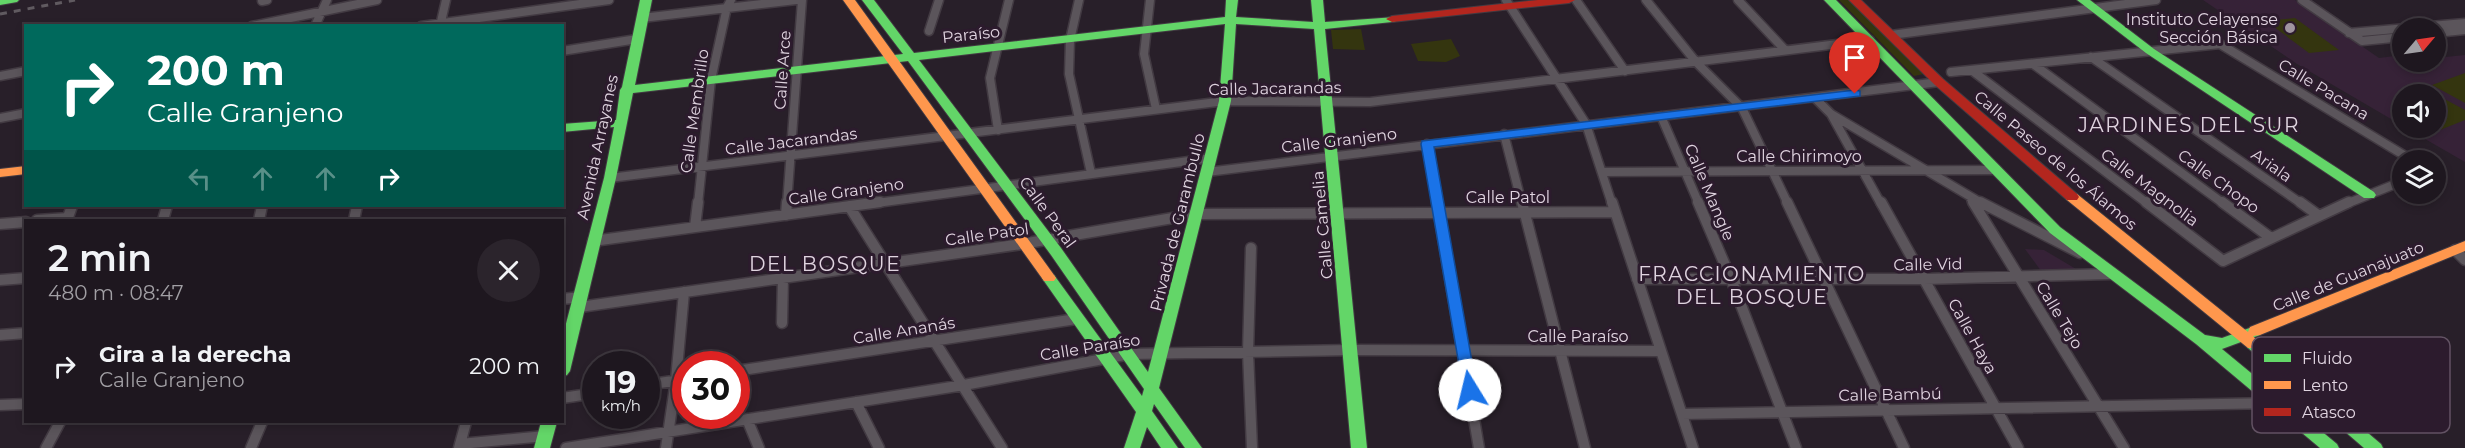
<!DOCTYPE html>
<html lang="es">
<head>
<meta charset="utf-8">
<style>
  :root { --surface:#1e171f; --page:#2b242c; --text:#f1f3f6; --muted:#a19fa4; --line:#3c363d }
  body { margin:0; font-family:Montserrat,sans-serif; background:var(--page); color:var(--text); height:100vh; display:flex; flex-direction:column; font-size:22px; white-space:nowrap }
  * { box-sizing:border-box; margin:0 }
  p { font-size:20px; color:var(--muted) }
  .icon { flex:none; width:33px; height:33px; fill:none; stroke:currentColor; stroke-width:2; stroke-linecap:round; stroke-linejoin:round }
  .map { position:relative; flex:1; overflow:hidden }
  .side { position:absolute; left:24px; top:219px; width:540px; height:204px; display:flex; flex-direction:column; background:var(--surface); border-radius:0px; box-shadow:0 3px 9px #0003,0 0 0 2px var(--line) }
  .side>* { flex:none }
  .hud { position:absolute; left:24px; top:24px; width:540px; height:183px; border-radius:0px; box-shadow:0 3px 9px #0003,0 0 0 2px var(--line); background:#00695c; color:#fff; overflow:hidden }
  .needle { width:39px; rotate:61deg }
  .fabs { position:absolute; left:2392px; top:18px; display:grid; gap:12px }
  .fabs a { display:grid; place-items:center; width:54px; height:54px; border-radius:50%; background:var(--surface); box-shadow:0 3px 9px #0003,0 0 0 2px var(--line); font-size:30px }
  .speed { position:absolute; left:582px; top:351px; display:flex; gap:12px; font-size:30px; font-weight:700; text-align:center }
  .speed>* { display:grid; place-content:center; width:78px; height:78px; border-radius:50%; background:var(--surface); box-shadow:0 3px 9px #0003,0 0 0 2px var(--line); line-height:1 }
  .speed small { font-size:15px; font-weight:400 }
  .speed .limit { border:9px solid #d22; background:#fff; color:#111 }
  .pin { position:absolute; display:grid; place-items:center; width:51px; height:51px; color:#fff; margin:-62px -26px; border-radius:50% 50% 50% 0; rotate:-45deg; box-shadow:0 0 6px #0007 }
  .pin .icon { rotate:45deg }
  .me { position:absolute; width:66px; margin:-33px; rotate:351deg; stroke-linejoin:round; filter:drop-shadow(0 0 4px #0008) }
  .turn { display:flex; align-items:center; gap:21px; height:126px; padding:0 24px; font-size:27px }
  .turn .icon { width:78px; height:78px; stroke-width:2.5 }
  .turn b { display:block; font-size:42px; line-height:51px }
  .lanes { display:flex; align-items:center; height:57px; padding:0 24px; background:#0003; justify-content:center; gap:30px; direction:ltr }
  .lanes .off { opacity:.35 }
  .round { display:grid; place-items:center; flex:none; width:63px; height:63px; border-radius:32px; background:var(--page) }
  .summary { display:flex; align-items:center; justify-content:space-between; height:102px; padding:0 24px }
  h1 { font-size:36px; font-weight:600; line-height:45px }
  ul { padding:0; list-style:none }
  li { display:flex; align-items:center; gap:18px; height:90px; padding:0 24px }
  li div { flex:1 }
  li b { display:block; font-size:22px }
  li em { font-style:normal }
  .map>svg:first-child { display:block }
  .built { fill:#362237 }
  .green { fill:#34350f }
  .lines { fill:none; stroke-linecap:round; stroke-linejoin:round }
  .street-far1-casing { stroke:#423a42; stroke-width:11 }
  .street-casing { stroke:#423a42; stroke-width:13 }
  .fast-casing { stroke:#423a42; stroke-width:2 }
  .slow-casing { stroke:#423a42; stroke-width:2 }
  .jam-casing { stroke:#423a42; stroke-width:2 }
  .street-far1 { stroke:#5b555b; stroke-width:8 }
  .street { stroke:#5b555b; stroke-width:10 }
  .fast { fill:#63d668; fill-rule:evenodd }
  .slow { fill:#ff974d; fill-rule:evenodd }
  .jam { fill:#b3261e; fill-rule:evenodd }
  .rail { stroke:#605a60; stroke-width:3; stroke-dasharray:7 7; stroke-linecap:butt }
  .route { fill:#1a73e8; stroke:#114b97; stroke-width:1.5 }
  .poi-dot { fill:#a095a0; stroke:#2c1b2d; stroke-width:2 }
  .labels { text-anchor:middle; stroke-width:6; stroke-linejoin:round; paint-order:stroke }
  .poi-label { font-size:16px; fill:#e0d4e0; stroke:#2c1b2d; text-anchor:end }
  .street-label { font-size:16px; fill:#e0d4e0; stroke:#2c1b2d }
  .quarter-label { font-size:20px; letter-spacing:1.5px; fill:#e0d4e0; stroke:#2c1b2d }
  .key { fill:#2c1b2d; stroke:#625263; stroke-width:1.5 }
  .key-label { font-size:16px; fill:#e0d4e0 }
</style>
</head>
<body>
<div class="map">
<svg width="2465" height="448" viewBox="0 0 2465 448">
  <rect width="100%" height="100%" fill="#281f29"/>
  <path class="built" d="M2203,0H2295L2379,58L2395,56L2403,62H2436V58L2465,55V162L2406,128H2436V94H2403V126L2297,64Z
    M2025,249L2044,250L2076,269L2077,274L2044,275Z"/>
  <path class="green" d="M1839,0H1850L1924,74L1914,76Z
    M2295,18L2339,50L2309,53L2266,21Z
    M1361,29L1365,50L1333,49L1331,30Z
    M1451,39L1460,56L1446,62L1418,61L1411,44Z
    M2465,73V103L2432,85Z
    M2424,88L2465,110V120L2440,130L2435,128L2436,94H2408Z"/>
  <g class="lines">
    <defs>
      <path id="street-far1" d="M1079,0L1070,40L1069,74L1091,173
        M1150,0L1144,54L1156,109
        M1506,0L1586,124L1612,204
        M1576,0L1625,71
        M1646,0L1696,62L1742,108L1788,204
        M1738,0L1785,50
        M2302,0L2362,41L2403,37
        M262,1L267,0
        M642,18L796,0
        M252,26L377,0
        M315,26L327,0
        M421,26L609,0
        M440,26L446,0
        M929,31L939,0
        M2349,33L2465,23
        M2436,33L2465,30
        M1891,35L2156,0
        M562,51L637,39
        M2091,57L2302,204
        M2033,64L2224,204
        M1951,72L2220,44L2412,160
        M1974,72L2148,204
        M0,76L26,71
        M1816,99L1831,114L1983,204
        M1831,114L1881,204
        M1661,116L1699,204
        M0,118L26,113
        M998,130L990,78L1009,0
        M1504,134L1522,204
        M1427,144L1437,204
        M1207,172L1939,82
        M1602,172L1997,170
        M610,178L1225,101L1370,102L1870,40
        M1971,199L1974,204
        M698,204L711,80L727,7L731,0
        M787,204L802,0
        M869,204L1211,158
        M2346,204L2403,181"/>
      <path id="street" d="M1437,202L1479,448
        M1522,202L1585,448
        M1612,202L1693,448
        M1698,202L1731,279L1796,448
        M1787,202L1904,448
        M1881,202L2018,448
        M1973,202L2124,448
        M1980,202L2080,253
        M2146,202L2223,261L2349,202
        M2222,202L2271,238
        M2300,202L2318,215
        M849,206L1002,448
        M786,215L787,202
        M37,220L68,218
        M67,220L72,206
        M163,220L167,206
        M259,220L262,206
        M354,220L357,206
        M0,224L26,222
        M695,227L698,202
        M593,241L880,202
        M1251,248L1248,352L1252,448
        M2455,250L2465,260
        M1637,279H1925L2110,274
        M0,280L26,278
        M562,299L582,297
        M580,307L1022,244L1196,214L1615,212
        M782,323L783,278
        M0,335L26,333
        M736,371L1076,319
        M646,385L686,379
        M562,398L596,393
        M856,402L879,448
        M0,405L26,404
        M1682,414L2275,403
        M747,419L759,448
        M460,444L545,436
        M46,448L60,422
        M251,448L262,422
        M459,448L466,422
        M566,448L964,385L1130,354L1351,350L1661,351
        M666,448L676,380L684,292"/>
      <path id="fast" d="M0,0H19L17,2L0,5Z
        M640,0H652L635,85L903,54L862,0H874L914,53L1225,17L1226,0H1238L1236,17L1313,22L1311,0H1323L1325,22L1396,17V21L1392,22L1325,29L1367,448H1351L1314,29L1236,24L1231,101L1159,388L1202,448H1185L1154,404L1152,411L1178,448H1161L1147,427L1140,448H1124L1136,412L1044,281L1042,278L1044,275H1054L1142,396L1144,389L1051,255L908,61L633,93L616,178L570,371L567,375L562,377V339L604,178L614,127L562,132V124L616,120L620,90L622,87ZM1225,24L1219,101L1148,372L1061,248L919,60Z
        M1824,0H1836L2060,227L2205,335L2222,338L2255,326L2260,327L2262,331L2260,335L2222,349L2337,444L2339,448H2320L2196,344L2050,233Z
        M2077,0H2090L2154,49L2374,192L2376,195L2374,198H2364L2146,53Z
        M2253,339L2258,340L2381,444L2383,448H2364L2248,348L2246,344L2248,340Z
        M541,422H557L550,448H534Z"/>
      <path id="slow" d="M843,0H855L1054,275L1056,278L1054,281H1044Z
        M26,166V174L0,177V169Z
        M2072,193L2077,194L2248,332L2250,327L2465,241V251L2260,335L2253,336L2260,344L2258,348H2248L2067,200L2065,197Z"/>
      <path id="jam" d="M1538,0H1575L1569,3L1392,22L1386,19L1392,16Z
        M1849,0H1861L1943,79L2077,194L2079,197L2077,200H2067L1935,85Z"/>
    </defs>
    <use href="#street-far1" class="street-far1-casing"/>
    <use href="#street" class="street-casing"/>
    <use href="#fast" class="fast-casing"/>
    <use href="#slow" class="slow-casing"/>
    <use href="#jam" class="jam-casing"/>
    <use href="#street-far1" class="street-far1"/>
    <use href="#street" class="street"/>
    <use href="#fast" class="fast"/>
    <use href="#slow" class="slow"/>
    <use href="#jam" class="jam"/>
    <path class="rail" d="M0,14L75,0"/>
  </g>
  <path class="route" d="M1855,90L1860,91V96L1434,147L1477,390L1475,394H1464L1421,144L1422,141Z"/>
  <circle class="poi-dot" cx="2290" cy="28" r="6"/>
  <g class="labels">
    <g class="poi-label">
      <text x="2278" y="25">Instituto Celayense<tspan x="2278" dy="18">Sección Básica</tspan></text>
    </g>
    <g class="street-label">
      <text transform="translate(971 34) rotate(-6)" y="6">Paraíso</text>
      <text transform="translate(782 70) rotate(-86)" y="6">Calle Arce</text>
      <text transform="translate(1275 88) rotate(-1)" y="6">Calle Jacarandas</text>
      <text transform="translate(2324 89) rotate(31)" y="6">Calle Pacana</text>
      <text transform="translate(694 111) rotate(-82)" y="6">Calle Membrillo</text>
      <text transform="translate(1339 140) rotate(-7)" y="6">Calle Granjeno</text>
      <text transform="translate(791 141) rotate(-7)" y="6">Calle Jacarandas</text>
      <text transform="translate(597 147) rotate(-78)" y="6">Avenida Arrayanes</text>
      <text x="1799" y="162">Calle Chirimoyo</text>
      <text transform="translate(2056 160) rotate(40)" y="6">Calle Paseo de los Álamos</text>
      <text transform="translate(2272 165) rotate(35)" y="6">Ariala</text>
      <text transform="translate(2219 181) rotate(36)" y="6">Calle Chopo</text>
      <text transform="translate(2150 187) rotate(37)" y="6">Calle Magnolia</text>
      <text transform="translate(846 191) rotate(-8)" y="6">Calle Granjeno</text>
      <text transform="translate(1710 192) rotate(67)" y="6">Calle Mangle</text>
      <text x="1508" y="203">Calle Patol</text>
      <text transform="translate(1048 212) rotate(54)" y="6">Calle Peral</text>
      <text transform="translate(1177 222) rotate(-76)" y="6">Privada de Garambullo</text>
      <text transform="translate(1322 225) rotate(-95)" y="6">Calle Camelia</text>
      <text transform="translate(987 234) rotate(-8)" y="6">Calle Patol</text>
      <text transform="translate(1928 264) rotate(-1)" y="6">Calle Vid</text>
      <text transform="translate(2348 276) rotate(-22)" y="6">Calle de Guanajuato</text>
      <text transform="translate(2060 315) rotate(59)" y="6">Calle Tejo</text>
      <text transform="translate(904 330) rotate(-9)" y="6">Calle Ananás</text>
      <text x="1578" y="342">Calle Paraíso</text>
      <text transform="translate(1973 336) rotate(61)" y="6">Calle Haya</text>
      <text transform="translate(1090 347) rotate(-9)" y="6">Calle Paraíso</text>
      <text transform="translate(1890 394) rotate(-1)" y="6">Calle Bambú</text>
    </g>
    <g class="quarter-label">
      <text x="2189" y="132">JARDINES DEL SUR</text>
      <text x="825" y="271">DEL BOSQUE</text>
      <text x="1752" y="281">FRACCIONAMIENTO<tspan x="1752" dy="23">DEL BOSQUE</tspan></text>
    </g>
  </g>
  <rect x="2252" y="337" width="198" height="96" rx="9" class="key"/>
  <rect x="2264" y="354" width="27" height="8" fill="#63d668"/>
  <rect x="2264" y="381" width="27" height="8" fill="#ff974d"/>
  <rect x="2264" y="408" width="27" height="8" fill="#b3261e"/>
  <g class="key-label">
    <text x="2302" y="364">Fluido</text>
    <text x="2302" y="391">Lento</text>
    <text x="2302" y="418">Atasco</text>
  </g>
</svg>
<div class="fabs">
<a><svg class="needle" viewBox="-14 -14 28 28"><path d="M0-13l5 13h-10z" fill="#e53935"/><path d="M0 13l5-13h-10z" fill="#a19fa4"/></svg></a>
<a><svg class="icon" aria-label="sound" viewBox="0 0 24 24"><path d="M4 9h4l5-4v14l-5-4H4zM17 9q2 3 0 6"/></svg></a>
<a><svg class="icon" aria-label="layers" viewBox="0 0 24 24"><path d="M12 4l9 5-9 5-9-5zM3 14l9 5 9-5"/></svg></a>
</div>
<div class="speed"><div>19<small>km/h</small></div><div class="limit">30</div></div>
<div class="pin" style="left:1855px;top:94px;background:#d93025"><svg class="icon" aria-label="arrive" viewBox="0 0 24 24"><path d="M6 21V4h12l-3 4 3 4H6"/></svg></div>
<svg class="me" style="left:1470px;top:390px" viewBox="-20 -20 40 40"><circle r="19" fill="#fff"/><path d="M0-13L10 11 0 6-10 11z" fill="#1a73e8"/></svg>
<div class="hud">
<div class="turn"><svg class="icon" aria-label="right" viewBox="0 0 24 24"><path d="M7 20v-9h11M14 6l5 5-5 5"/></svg><div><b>200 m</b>Calle Granjeno</div></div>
<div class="lanes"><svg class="icon off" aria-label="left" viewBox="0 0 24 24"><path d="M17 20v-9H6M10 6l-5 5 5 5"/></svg><svg class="icon off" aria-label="ahead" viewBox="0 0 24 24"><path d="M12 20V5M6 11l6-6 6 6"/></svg><svg class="icon off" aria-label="ahead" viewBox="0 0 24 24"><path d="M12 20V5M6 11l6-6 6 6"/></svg><svg class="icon" aria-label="right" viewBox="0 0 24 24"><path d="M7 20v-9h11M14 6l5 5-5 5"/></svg></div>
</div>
<section class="side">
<div class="summary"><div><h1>2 min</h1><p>480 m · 08:47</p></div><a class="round"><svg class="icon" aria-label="close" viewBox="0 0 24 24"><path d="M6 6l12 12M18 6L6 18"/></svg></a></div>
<ul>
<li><svg class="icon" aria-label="right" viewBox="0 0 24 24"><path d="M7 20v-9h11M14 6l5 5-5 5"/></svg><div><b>Gira a la derecha</b><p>Calle Granjeno</p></div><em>200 m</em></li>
</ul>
</section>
</div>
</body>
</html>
